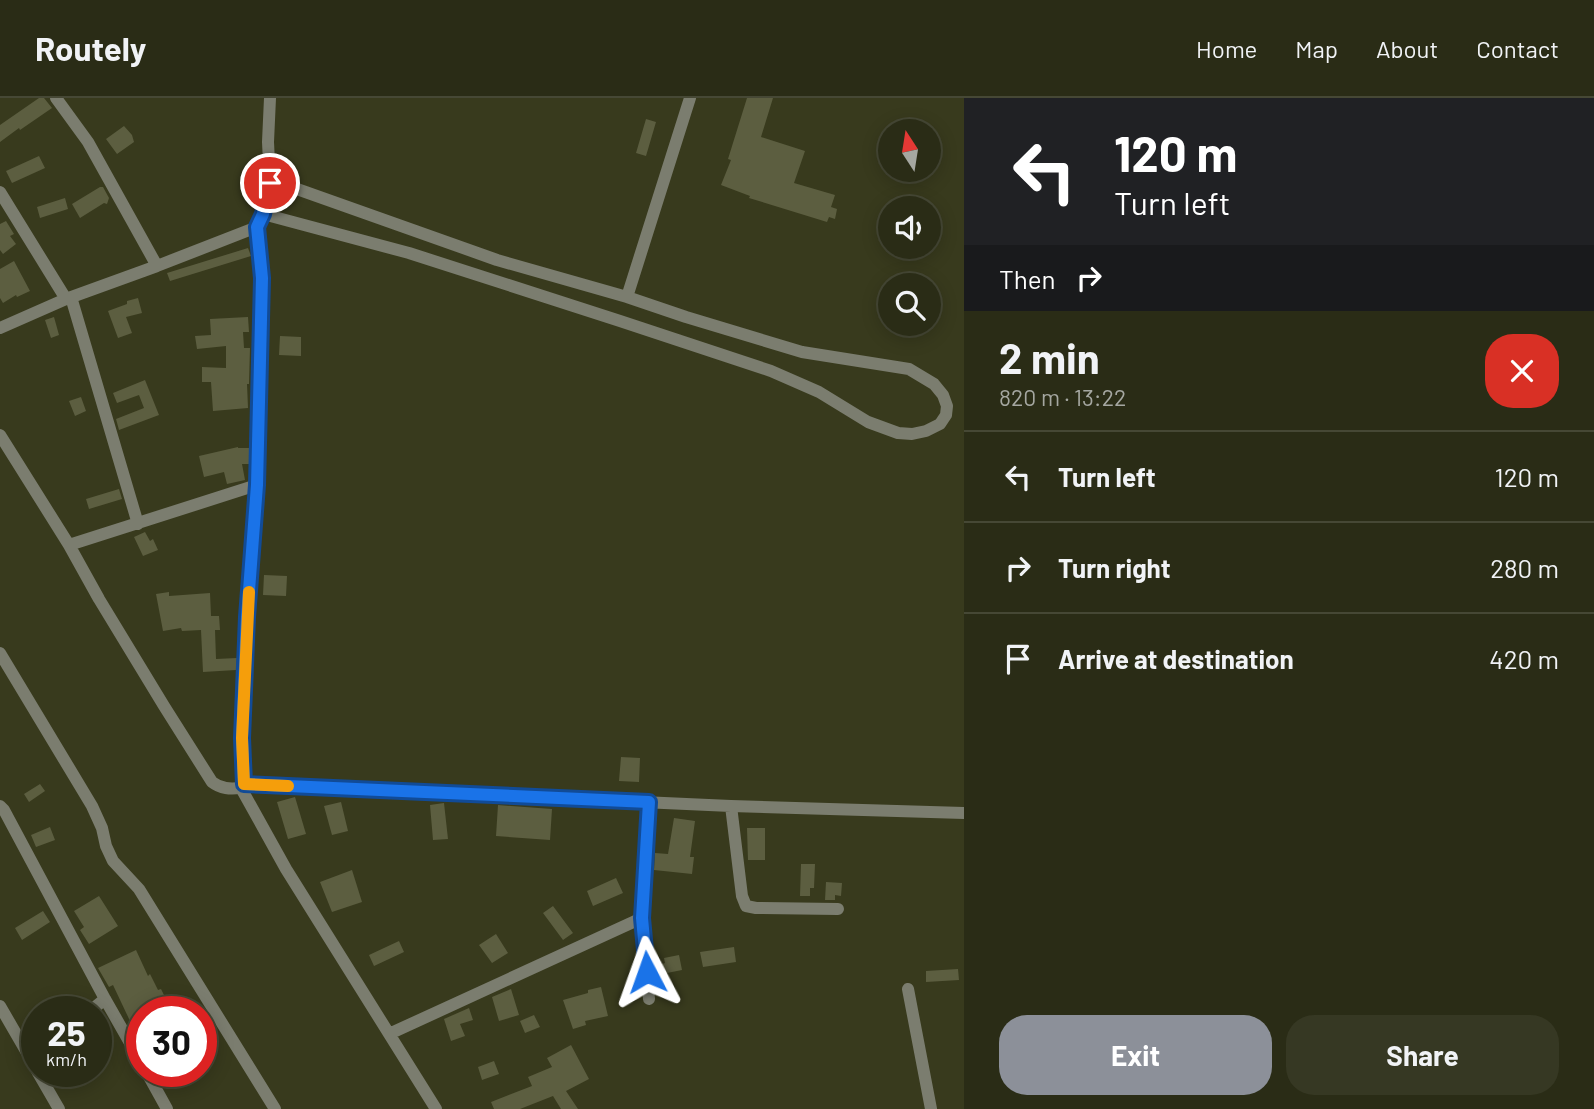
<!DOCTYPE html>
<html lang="en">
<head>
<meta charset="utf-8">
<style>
  :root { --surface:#2a2c16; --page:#363823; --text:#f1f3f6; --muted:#a5a7a1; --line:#464835; --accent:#8c9099 }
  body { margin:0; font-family:Barlow,sans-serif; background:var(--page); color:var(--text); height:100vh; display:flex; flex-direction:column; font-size:26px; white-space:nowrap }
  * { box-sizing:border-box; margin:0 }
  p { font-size:23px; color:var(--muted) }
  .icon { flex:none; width:38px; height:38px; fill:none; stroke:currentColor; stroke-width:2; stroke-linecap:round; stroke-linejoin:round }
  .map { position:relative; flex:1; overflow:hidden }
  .drawer { display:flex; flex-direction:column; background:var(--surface); width:630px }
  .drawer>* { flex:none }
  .guide { background:#202124; color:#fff; overflow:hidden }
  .needle { width:46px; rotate:348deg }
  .buttons { position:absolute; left:878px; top:21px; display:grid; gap:14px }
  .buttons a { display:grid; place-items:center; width:63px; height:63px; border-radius:50%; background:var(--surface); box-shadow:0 4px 18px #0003,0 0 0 2px var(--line); font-size:35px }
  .speed { position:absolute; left:21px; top:898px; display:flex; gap:14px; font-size:35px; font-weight:700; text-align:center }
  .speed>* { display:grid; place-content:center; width:91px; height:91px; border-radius:50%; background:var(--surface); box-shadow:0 4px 18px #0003,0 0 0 2px var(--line); line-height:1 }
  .speed small { font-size:18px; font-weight:400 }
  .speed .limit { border:10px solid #d22; background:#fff; color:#111 }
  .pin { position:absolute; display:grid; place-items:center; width:60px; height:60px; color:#fff; margin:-30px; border:4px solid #fff; border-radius:50%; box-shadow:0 2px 7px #0007 }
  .me { position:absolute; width:77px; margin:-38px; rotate:356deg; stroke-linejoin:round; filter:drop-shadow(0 0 5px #0008) }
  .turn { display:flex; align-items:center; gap:24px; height:147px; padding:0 35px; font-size:32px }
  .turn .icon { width:91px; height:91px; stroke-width:2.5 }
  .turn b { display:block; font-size:49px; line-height:60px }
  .then { display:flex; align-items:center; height:66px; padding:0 35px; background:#0003; gap:14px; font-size:26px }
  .round { display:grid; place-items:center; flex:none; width:74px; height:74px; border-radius:28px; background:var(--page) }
  .summary { display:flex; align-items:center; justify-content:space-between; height:119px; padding:0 35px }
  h1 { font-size:42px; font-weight:700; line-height:52px }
  .cta { display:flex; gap:14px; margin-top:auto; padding:14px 35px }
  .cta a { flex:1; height:80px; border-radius:28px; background:var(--accent); color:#fff; font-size:28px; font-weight:700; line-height:80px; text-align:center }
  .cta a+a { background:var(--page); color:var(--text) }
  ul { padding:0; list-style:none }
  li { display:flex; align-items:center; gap:21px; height:91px; padding:0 35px; border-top:2px solid var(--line) }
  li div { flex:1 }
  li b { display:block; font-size:26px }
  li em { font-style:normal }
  header { display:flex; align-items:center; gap:42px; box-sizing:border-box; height:98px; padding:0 35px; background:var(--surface); border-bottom:2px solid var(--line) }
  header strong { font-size:33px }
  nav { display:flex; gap:38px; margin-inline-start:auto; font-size:24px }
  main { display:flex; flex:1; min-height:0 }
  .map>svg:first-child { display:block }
  .building { fill:#5c5e40 }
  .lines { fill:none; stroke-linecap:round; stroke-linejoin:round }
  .minor { stroke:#7b7d6f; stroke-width:12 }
  .route-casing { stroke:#114b97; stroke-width:18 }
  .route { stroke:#1a73e8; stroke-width:12 }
  .slow { stroke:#f59e0b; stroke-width:12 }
</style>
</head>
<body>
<header>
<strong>Routely</strong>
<nav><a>Home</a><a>Map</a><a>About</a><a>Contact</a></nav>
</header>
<main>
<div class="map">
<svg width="964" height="1011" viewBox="0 0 964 1011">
  <rect width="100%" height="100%" fill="#383a1d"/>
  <path class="building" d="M39,0H44L52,10L20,32L19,30L0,44V27Z
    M747,0H773L761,39L805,53L794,85L835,97L831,109L837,111L835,121L829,119L827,124L749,100L750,98L721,87L731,62L728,61Z
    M646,21L656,24L646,58L636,55Z
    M124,28L132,37L134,44L117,56L106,41Z
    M39,58L45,70L12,85L6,73Z
    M100,89H103L109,100L107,106L104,105L80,120L72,106Z
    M65,100L68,111L40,120L37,109Z
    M6,123L14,136L10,138L16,146L3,156L0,152V126Z
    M248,150L251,158L170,183L167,175Z
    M14,163L30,193L17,199L16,197L3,205L0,200V171Z
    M138,200L142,215L126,219L132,235L118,240L108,213L127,206V203Z
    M54,219L59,237L51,240L45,222Z
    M248,219L249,234H243L244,250H250L249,286H247L248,310L213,313L211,284H202V269L226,270V248L197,251L195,238L211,237L210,221Z
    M280,238L301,239V258L279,257Z
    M145,282L159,317L119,332L116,321L144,310L139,297L117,305L113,295Z
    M81,299L86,313L75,318L69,303Z
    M238,349V350H249V366H242L245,382L227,386L224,374L204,379L199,358Z
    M119,391L122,401L89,411L86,401Z
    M145,434L150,443L153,441L158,452L143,458L134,439Z
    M264,477L287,478L286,498L263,497Z
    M169,494V498L210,495L211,518H219L220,532H215L216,561L237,560L236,572L203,574L201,532L182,533L181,530L163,533L156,496Z
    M621,659L640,660L639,684L619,683Z
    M40,686L45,693L29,704L24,696Z
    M295,699L306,736L288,741L277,704Z
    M341,704L348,733L332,737L324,708Z
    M444,705L448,741L433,742L430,707Z
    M498,707L552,711L550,742L496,738Z
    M674,720L695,723L690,759H694L692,776L654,772L655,755L668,756Z
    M50,729L55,742L36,749L31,737Z
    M747,730H765V762H748Z
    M801,766H815L814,790H810V798H800Z
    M352,772L362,804L332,814L320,784Z
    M616,780L623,795L593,808L587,793Z
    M826,784L842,785L841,798L835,797V802H825Z
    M99,798L118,828L89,846L80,832L84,829L74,813Z
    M553,808L573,835L563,842L543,815Z
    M43,813L50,824L22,842L15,830Z
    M496,836L508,855L492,865L479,847Z
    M399,843L404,854L374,868L369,857Z
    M734,849L736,864L703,869L700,854Z
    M136,852L148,878L150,876L158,892L161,891L168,905L150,914H142V918L130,923L113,887L109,889L98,870Z
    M679,857L682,872L662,876L660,867L665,865L664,860Z
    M958,871L959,882L926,884V873Z
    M601,889L608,918L585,923L586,927L573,931L563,902L588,895V892Z
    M511,891L519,917L499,923L492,899Z
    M469,910L473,922L460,926L465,938L451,943L444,921Z
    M534,917L540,929L525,935L520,923Z
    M571,947L589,981L566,993L578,1011H561L553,998L520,1011H494L491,1004L532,988L528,979L552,969L547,960Z
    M494,963L499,976L482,982L478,969Z"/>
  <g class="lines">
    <path class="minor" d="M56,0L88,44L157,168
      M0,94L66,201
      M263,116L409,155L620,223L771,273L819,294L868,324L898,335L912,336L926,333L940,326L946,317L947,308L943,297L934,286L909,271L802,254L686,219L627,199L497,162L297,91L270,85
      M71,199L138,426
      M627,199L690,0
      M0,230L66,201L157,168L257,129L263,116L270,85L268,44L270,0
      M0,337L69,447L99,501L164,608L212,684C221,691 230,691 241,690L244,686L242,640L247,519L257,387L263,179L257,129
      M69,447L257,387
      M0,555L92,708L102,730L106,748L113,763L139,791L275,1011
      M244,686L731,708L964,715
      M241,690L286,771L436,1011
      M649,704L642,820L649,901
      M0,708L4,712L105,901L142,966
      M731,708L742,798L746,808L756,810L838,811
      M908,891L931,1011
      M0,908L37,972
      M89,914L105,901
      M389,936L642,820
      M37,973L59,1011
      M146,973L167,1011"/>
  </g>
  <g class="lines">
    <defs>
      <path id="route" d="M270,85L263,116L257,129L262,180L257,387L247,519L242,640L244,686L649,704L642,820L647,874"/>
    </defs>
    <use href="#route" class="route-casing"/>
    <use href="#route" class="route"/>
    <path class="slow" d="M249,494L242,640L244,686L288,688"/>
  </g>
</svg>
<div class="buttons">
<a><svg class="needle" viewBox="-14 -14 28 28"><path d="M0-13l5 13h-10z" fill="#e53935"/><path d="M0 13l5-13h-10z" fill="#a5a7a1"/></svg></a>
<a><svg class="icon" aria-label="sound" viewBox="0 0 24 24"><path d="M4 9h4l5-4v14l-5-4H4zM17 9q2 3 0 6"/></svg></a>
<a><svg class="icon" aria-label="search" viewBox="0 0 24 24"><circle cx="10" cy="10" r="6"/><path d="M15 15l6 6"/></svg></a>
</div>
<div class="speed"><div>25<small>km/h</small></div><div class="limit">30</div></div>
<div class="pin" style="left:270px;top:85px;background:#d93025"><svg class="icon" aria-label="arrive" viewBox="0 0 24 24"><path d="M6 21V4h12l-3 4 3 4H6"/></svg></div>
<svg class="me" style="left:647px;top:874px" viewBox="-20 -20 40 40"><path d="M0-17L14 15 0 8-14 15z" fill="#1a73e8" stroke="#fff" stroke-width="4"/></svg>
</div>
<section class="drawer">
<div class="guide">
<div class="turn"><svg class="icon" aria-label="left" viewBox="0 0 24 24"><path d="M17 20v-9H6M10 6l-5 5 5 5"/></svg><div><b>120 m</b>Turn left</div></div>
<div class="then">Then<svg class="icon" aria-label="right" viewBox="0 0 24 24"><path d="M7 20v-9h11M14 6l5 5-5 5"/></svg></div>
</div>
<div class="summary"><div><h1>2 min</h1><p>820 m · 13:22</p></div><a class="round" style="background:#d93025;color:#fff"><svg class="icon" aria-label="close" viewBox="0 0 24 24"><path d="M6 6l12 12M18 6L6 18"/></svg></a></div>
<ul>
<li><svg class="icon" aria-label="left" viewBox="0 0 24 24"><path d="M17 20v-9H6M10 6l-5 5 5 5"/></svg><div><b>Turn left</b></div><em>120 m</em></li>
<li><svg class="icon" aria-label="right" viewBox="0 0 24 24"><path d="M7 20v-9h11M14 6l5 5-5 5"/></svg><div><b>Turn right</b></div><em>280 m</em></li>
<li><svg class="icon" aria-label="arrive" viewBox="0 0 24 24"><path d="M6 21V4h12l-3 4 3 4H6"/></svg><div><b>Arrive at destination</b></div><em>420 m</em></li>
</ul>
<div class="cta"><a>Exit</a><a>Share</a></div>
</section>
</main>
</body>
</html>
